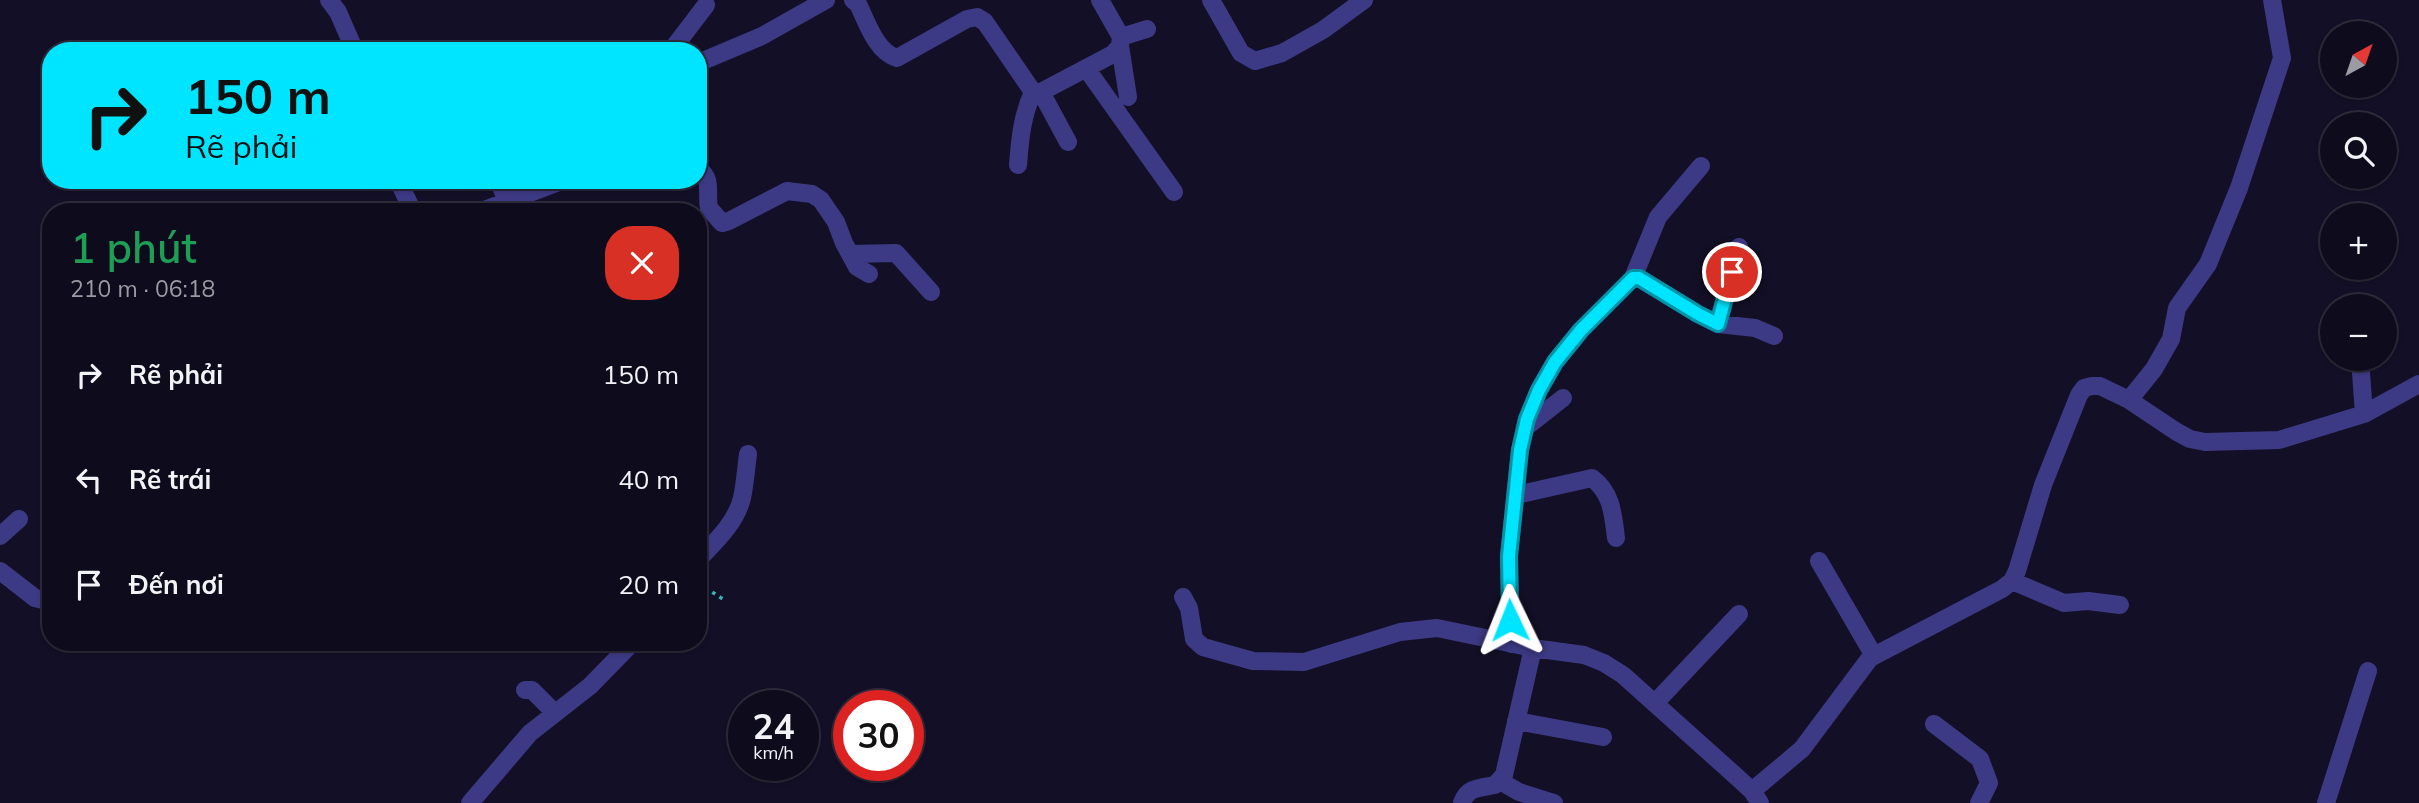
<!DOCTYPE html>
<html lang="vi">
<head>
<meta charset="utf-8">
<style>
  :root { --surface:#0e0b1c; --page:#1c1929; --text:#f1f3f6; --muted:#9b9ba3; --line:#2e2b3b }
  body { margin:0; font-family:Mulish,sans-serif; background:var(--page); color:var(--text); height:100vh; display:flex; flex-direction:column; font-size:26px; white-space:nowrap }
  * { box-sizing:border-box; margin:0 }
  p { font-size:23px; color:var(--muted) }
  .icon { flex:none; width:38px; height:38px; fill:none; stroke:currentColor; stroke-width:2; stroke-linecap:round; stroke-linejoin:round }
  .map { position:relative; flex:1; overflow:hidden }
  .sheet { position:absolute; left:42px; top:203px; width:665px; height:448px; display:flex; flex-direction:column; background:var(--surface); border-radius:28px; box-shadow:0 2px 5px #0004,0 0 0 2px var(--line) }
  .sheet>* { flex:none }
  .top-card { position:absolute; left:42px; top:42px; width:665px; height:147px; border-radius:28px; box-shadow:0 2px 5px #0004,0 0 0 2px var(--line); background:#00e5ff; color:#111; overflow:hidden }
  .needle { width:46px; rotate:40deg }
  .controls { position:absolute; left:2320px; top:21px; display:grid; gap:14px }
  .controls a { display:grid; place-items:center; width:77px; height:77px; border-radius:50%; background:var(--surface); box-shadow:0 2px 5px #0004,0 0 0 2px var(--line); font-size:35px }
  .speed { position:absolute; left:728px; top:690px; display:flex; gap:14px; font-size:35px; font-weight:700; text-align:center }
  .speed>* { display:grid; place-content:center; width:91px; height:91px; border-radius:50%; background:var(--surface); box-shadow:0 2px 5px #0004,0 0 0 2px var(--line); line-height:1 }
  .speed small { font-size:18px; font-weight:400 }
  .speed .limit { border:10px solid #d22; background:#fff; color:#111 }
  .pin { position:absolute; display:grid; place-items:center; width:60px; height:60px; color:#fff; margin:-30px; border:4px solid #fff; border-radius:50%; box-shadow:0 2px 7px #0007 }
  .me { position:absolute; width:77px; margin:-38px; rotate:358deg; stroke-linejoin:round; filter:drop-shadow(0 0 5px #0008) }
  .turn { display:flex; align-items:center; gap:24px; height:147px; padding:0 28px; font-size:32px }
  .turn .icon { width:91px; height:91px; stroke-width:2.5 }
  .turn b { display:block; font-size:49px; line-height:60px }
  .round { display:grid; place-items:center; flex:none; width:74px; height:74px; border-radius:28px; background:var(--page) }
  .overview { display:flex; align-items:center; justify-content:space-between; height:119px; padding:0 28px }
  h1 { font-size:42px; font-weight:600; line-height:52px; color:#1e9e55 }
  ul { padding:0; list-style:none }
  li { display:flex; align-items:center; gap:21px; height:105px; padding:0 28px }
  li div { flex:1 }
  li b { display:block; font-size:26px }
  li em { font-style:normal }
  .map>svg:first-child { display:block }
  .lines { fill:none; stroke-linecap:round; stroke-linejoin:round }
  .path { stroke:#2fb8b0; stroke-width:3.5; stroke-dasharray:3.5 5; stroke-linecap:butt }
  .minor { stroke:#3d3a85; stroke-width:18 }
  .route-casing { stroke:#0095a6; stroke-width:18 }
  .route { stroke:#00e5ff; stroke-width:12 }
</style>
</head>
<body>
<div class="map">
<svg width="2419" height="803" viewBox="0 0 2419 803">
  <rect width="100%" height="100%" fill="#130f26"/>
  <g class="lines">
    <path class="path" d="M698,583L726,601"/>
    <path class="minor" d="M329,0L338,12L355,51
      M853,0L858,4C867,22 876,52 897,58L967,19L977,17L985,22L1033,92H1041L1113,54L1120,46
      M1100,0L1121,37L1120,46L1128,97
      M1211,0L1241,53L1255,61L1282,53L1323,30L1364,0
      M1121,37L1147,29
      M671,51L706,5
      M698,63L762,36L826,0
      M1086,68L1174,192
      M1041,92L1068,142
      M1018,165C1020,139 1022,116 1033,92
      M698,169C713,178 706,193 709,208L722,223L729,221L787,191L812,194L821,200L836,222L844,243L857,267L869,274
      M398,180L413,212
      M498,180L507,201
      M479,212L564,180
      M850,254L896,253L931,292
      M1633,278L1658,217L1701,166
      M1718,324L1739,247
      M2360,359L2364,414
      M2129,400L2154,369L2171,339L2177,308L2208,264L2239,188L2282,58L2272,0
      M1525,428L1563,398
      M1516,495L1592,478C1612,493 1613,514 1616,538
      M0,536L19,519
      M698,560C715,542 736,523 742,498C745,484 746,469 748,454
      M1819,561L1874,656
      M0,571L35,598L51,602
      M2012,581L2064,603L2088,601L2120,605
      M1183,597L1189,608L1194,639L1203,647L1253,661L1304,662L1400,632L1437,628L1533,648L1584,655L1604,663L1623,675L1738,778L1752,791L1760,803
      M1511,644L1509,556L1520,450L1527,419L1539,390L1555,362L1581,330L1633,278H1639L1698,314L1718,324L1755,328L1774,336
      M525,690H532L555,713
      M1655,703L1739,614
      M1516,721L1603,737
      M1934,724L1980,759L1989,783L1979,803
      M1500,781L1519,792L1554,803
      M1752,791L1802,749L1870,658L2002,589L2012,581L2017,571L2043,485L2079,395L2084,388L2092,386H2100L2129,400L2177,432L2190,439L2205,442L2279,440L2364,414L2419,384
      M470,803L530,733L590,686L633,642
      M1462,803C1467,787 1480,788 1495,785L1504,775L1533,648
      M2326,803L2368,671"/>
  </g>
  <g class="lines">
    <defs>
      <path id="route" d="M1510,620L1509,556L1520,450L1527,419L1539,390L1555,362L1581,330L1633,278H1639L1698,314L1718,324L1732,272"/>
    </defs>
    <use href="#route" class="route-casing"/>
    <use href="#route" class="route"/>
  </g>
</svg>
<div class="controls">
<a><svg class="needle" viewBox="-14 -14 28 28"><path d="M0-13l5 13h-10z" fill="#e53935"/><path d="M0 13l5-13h-10z" fill="#9b9ba3"/></svg></a>
<a><svg class="icon" aria-label="search" viewBox="0 0 24 24"><circle cx="10" cy="10" r="6"/><path d="M15 15l6 6"/></svg></a>
<a>+</a>
<a>−</a>
</div>
<div class="speed"><div>24<small>km/h</small></div><div class="limit">30</div></div>
<div class="pin" style="left:1732px;top:272px;background:#d93025"><svg class="icon" aria-label="arrive" viewBox="0 0 24 24"><path d="M6 21V4h12l-3 4 3 4H6"/></svg></div>
<svg class="me" style="left:1510px;top:620px" viewBox="-20 -20 40 40"><path d="M0-17L14 15 0 8-14 15z" fill="#00e5ff" stroke="#fff" stroke-width="4"/></svg>
<div class="top-card">
<div class="turn"><svg class="icon" aria-label="right" viewBox="0 0 24 24"><path d="M7 20v-9h11M14 6l5 5-5 5"/></svg><div><b>150 m</b>Rẽ phải</div></div>
</div>
<section class="sheet">
<div class="overview"><div><h1>1 phút</h1><p>210 m · 06:18</p></div><a class="round" style="background:#d93025;color:#fff"><svg class="icon" aria-label="close" viewBox="0 0 24 24"><path d="M6 6l12 12M18 6L6 18"/></svg></a></div>
<ul>
<li><svg class="icon" aria-label="right" viewBox="0 0 24 24"><path d="M7 20v-9h11M14 6l5 5-5 5"/></svg><div><b>Rẽ phải</b></div><em>150 m</em></li>
<li><svg class="icon" aria-label="left" viewBox="0 0 24 24"><path d="M17 20v-9H6M10 6l-5 5 5 5"/></svg><div><b>Rẽ trái</b></div><em>40 m</em></li>
<li><svg class="icon" aria-label="arrive" viewBox="0 0 24 24"><path d="M6 21V4h12l-3 4 3 4H6"/></svg><div><b>Đến nơi</b></div><em>20 m</em></li>
</ul>
</section>
</div>
</body>
</html>
